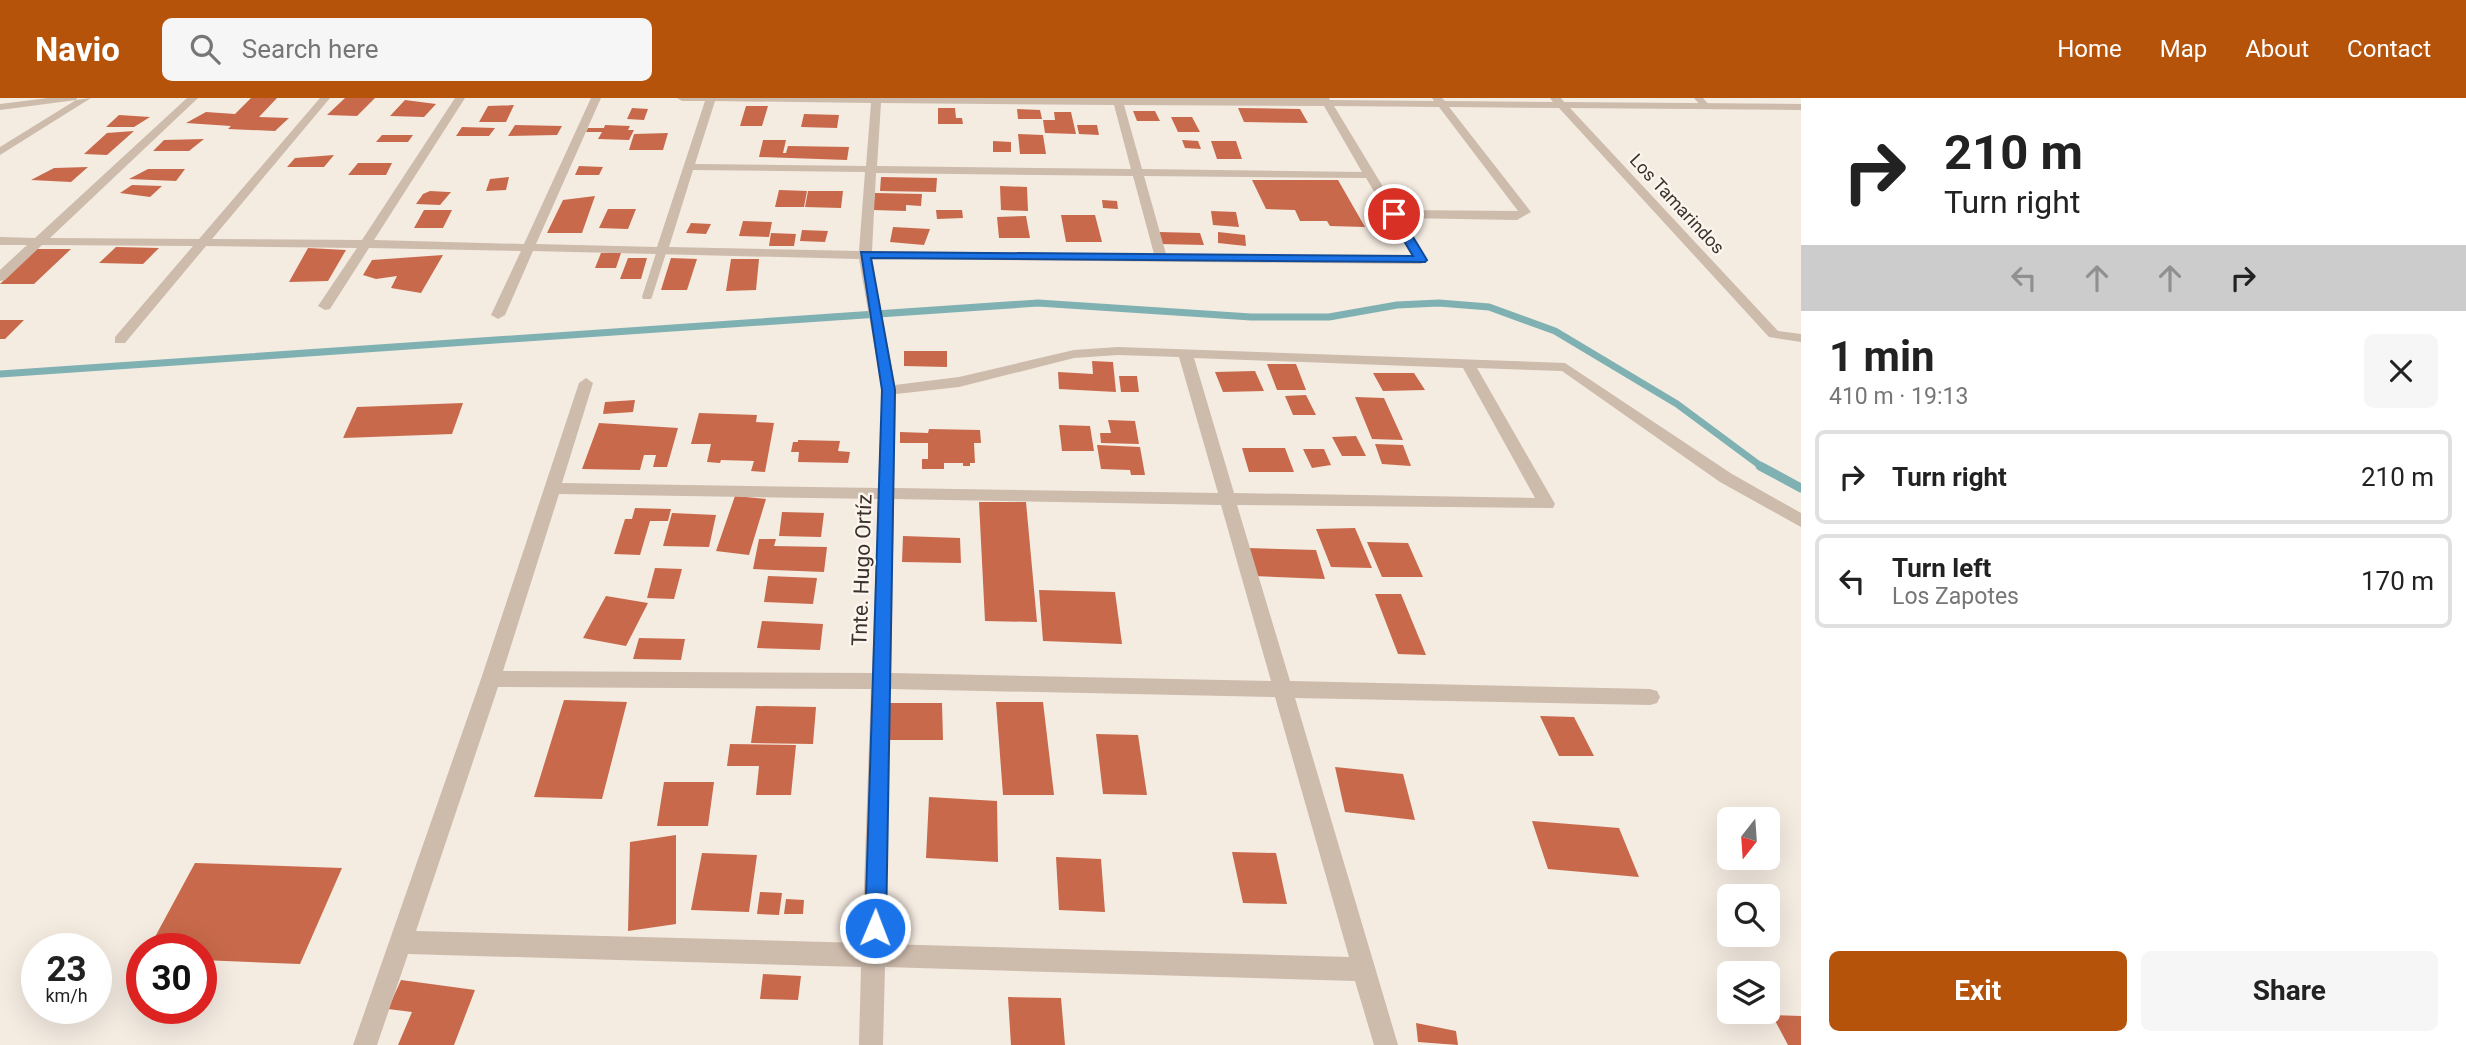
<!DOCTYPE html>
<html lang="en">
<head>
<meta charset="utf-8">
<style>
  :root { --surface:#fff; --page:#f6f6f6; --text:#222; --muted:#767676; --line:#e0e0e0; --accent:#b45309 }
  body { margin:0; font-family:Roboto,sans-serif; background:var(--page); color:var(--text); height:100vh; display:flex; flex-direction:column; font-size:26px; white-space:nowrap }
  * { box-sizing:border-box; margin:0 }
  p { font-size:23px; color:var(--muted) }
  .icon { flex:none; width:38px; height:38px; fill:none; stroke:currentColor; stroke-width:2; stroke-linecap:round; stroke-linejoin:round }
  .map { position:relative; flex:1; overflow:hidden }
  .drawer { display:flex; flex-direction:column; background:var(--surface); width:665px }
  .drawer>* { flex:none }
  .guide { background:#fff; color:var(--text); overflow:hidden }
  .needle { width:46px; rotate:197deg }
  .controls { position:absolute; left:1717px; top:709px; display:grid; gap:14px }
  .controls a { display:grid; place-items:center; width:63px; height:63px; border-radius:10px; background:var(--surface); box-shadow:0 7px 28px #0002; font-size:35px }
  .speed { position:absolute; left:21px; top:835px; display:flex; gap:14px; font-size:35px; font-weight:700; text-align:center }
  .speed>* { display:grid; place-content:center; width:91px; height:91px; border-radius:50%; background:var(--surface); box-shadow:0 7px 28px #0002; line-height:1 }
  .speed small { font-size:18px; font-weight:400 }
  .speed .limit { border:10px solid #d22; background:#fff; color:#111 }
  .pin { position:absolute; display:grid; place-items:center; width:60px; height:60px; color:#fff; margin:-30px; border:4px solid #fff; border-radius:50%; box-shadow:0 2px 7px #0007 }
  .me { position:absolute; width:77px; margin:-38px; rotate:1deg; stroke-linejoin:round; filter:drop-shadow(0 0 5px #0008) }
  .turn { display:flex; align-items:center; gap:24px; height:147px; padding:0 28px; font-size:32px }
  .turn .icon { width:91px; height:91px; stroke-width:2.5 }
  .turn b { display:block; font-size:49px; line-height:60px }
  .lanes { display:flex; align-items:center; height:66px; padding:0 28px; background:#0003; justify-content:center; gap:35px; direction:ltr }
  .lanes .off { opacity:.35 }
  .round { display:grid; place-items:center; flex:none; width:74px; height:74px; border-radius:10px; background:var(--page) }
  .head { display:flex; align-items:center; justify-content:space-between; height:119px; padding:0 28px }
  h1 { font-size:42px; font-weight:700; line-height:52px }
  .cta { display:flex; gap:14px; margin-top:auto; padding:14px 28px }
  .cta a { flex:1; height:80px; border-radius:10px; background:var(--accent); color:#fff; font-size:28px; font-weight:700; line-height:80px; text-align:center }
  .cta a+a { background:var(--page); color:var(--text) }
  ul { padding:0; list-style:none }
  li { display:flex; align-items:center; gap:21px; height:94px; margin:0 14px 10px; padding:0 14px; border:4px solid var(--line); border-radius:10px }
  li div { flex:1 }
  li b { display:block; font-size:26px }
  li em { font-style:normal }
  header { display:flex; align-items:center; gap:42px; box-sizing:border-box; height:98px; padding:0 35px; background:var(--accent); color:#fff }
  header strong { font-size:33px }
  nav { display:flex; gap:38px; margin-inline-start:auto; font-size:24px }
  .search { width:490px; height:63px; background:var(--page); display:flex; align-items:center; gap:18px; box-sizing:border-box; padding:0 24px; border-radius:10px; color:var(--muted); font-size:26px }
  main { display:flex; flex:1; min-height:0 }
  .map>svg:first-child { display:block }
  .lines { fill:none; stroke-linecap:round; stroke-linejoin:round }
  .stream-far1 { stroke:#7fb0b2; stroke-width:7 }
  .stream { stroke:#7fb0b2; stroke-width:9 }
  .building { fill:#c8694b }
  .lane { fill:#cdbbac; fill-rule:evenodd }
  .street { fill:#cdbbac; fill-rule:evenodd }
  .route { fill:#1a73e8; stroke:#114b97; stroke-width:2 }
  .labels { text-anchor:middle; stroke-width:5; stroke-linejoin:round; paint-order:stroke }
  .far-street-label { font-size:18px; fill:#3b302b; stroke:#fbf5ee }
  .street-label { font-size:21px; fill:#3b302b; stroke:#fbf5ee }
</style>
</head>
<body>
<header>
<strong>Navio</strong>
<div class="search"><svg class="icon" aria-label="search" viewBox="0 0 24 24"><circle cx="10" cy="10" r="6"/><path d="M15 15l6 6"/></svg>Search here</div>
<nav><a>Home</a><a>Map</a><a>About</a><a>Contact</a></nav>
</header>
<main>
<div class="map">
<svg width="1801" height="947" viewBox="0 0 1801 947">
  <rect width="100%" height="100%" fill="#f4ebe1"/>
  <g class="lines">
    <path class="stream-far1" d="M0,276L1038,205L1251,219H1329L1397,207L1439,205L1489,209L1555,233L1677,306L1762,369"/>
    <path class="stream" d="M1760,368L1801,390"/>
  </g>
  <path class="building" d="M251,0H277L259,19L289,20L275,33L228,31L231,28L186,25L206,14L235,16Z
    M345,0H375L357,18L327,17Z
    M405,2L436,6L424,19L390,18Z
    M514,7L506,24H479L488,8Z
    M746,8H768L762,28H740Z
    M632,10L648,11L644,22L627,21Z
    M938,10H955L956,20H962L963,26H938Z
    M1238,10L1300,11L1308,25L1244,24Z
    M1017,11L1040,12L1042,21H1018Z
    M1133,13H1155L1160,23H1137Z
    M1054,14H1071L1076,36L1045,35L1043,22H1055Z
    M804,16L839,17L837,30L801,29Z
    M119,17L150,19L134,29H106Z
    M1171,19H1192L1200,34H1178Z
    M515,27L562,28L557,37L508,38Z
    M605,27L630,28L628,32H634L629,42L598,41L602,34H586L588,30H604Z
    M1077,27H1097L1099,37L1079,36Z
    M462,29L495,30L489,38H456Z
    M134,33L107,57L84,56L107,35Z
    M668,35L663,52H629L634,36Z
    M1018,36L1043,37L1046,56H1020Z
    M382,37H413L408,44H376Z
    M204,41L189,53H153L164,42Z
    M763,42H786L783,55H786L788,48L849,49L847,62L759,59Z
    M1182,42L1198,43L1201,51L1185,50Z
    M993,43L1011,44V54H993Z
    M1211,43H1236L1242,61H1217Z
    M334,57L324,69H287L295,60Z
    M358,65H392L386,77H348Z
    M579,68L603,69L599,77H575Z
    M88,69L71,84L31,82L54,70Z
    M148,71H185L176,83L129,81Z
    M509,79L506,92L486,93L490,81Z
    M881,79L937,80L936,94L880,93Z
    M1252,82H1338L1365,129L1330,128L1327,123H1300L1295,112L1266,111Z
    M132,87L162,88L150,99L120,95Z
    M1000,88L1027,89L1028,113L1001,112Z
    M779,92L807,93L804,109H775Z
    M430,93L448,94H451L440,107L416,106L423,96Z
    M808,93H843L841,110L805,109Z
    M875,95L922,96L921,108L906,107V113L873,112Z
    M595,98L582,135H547L563,102Z
    M1102,102L1117,103L1118,111L1103,110Z
    M608,111H636L628,131L599,130Z
    M424,112H452L443,130H414Z
    M936,112H962L963,120L937,121Z
    M1211,113L1236,114L1239,129L1213,127Z
    M1061,117H1095L1102,144H1066Z
    M1026,118L1030,140H999L997,119Z
    M743,123L772,124L769,139L739,138Z
    M691,125L711,126L706,136L686,135Z
    M893,129L930,131L924,147L890,144Z
    M802,132L828,133L825,144L800,143Z
    M1158,134L1200,135L1204,147L1161,146Z
    M1218,134L1245,137L1246,148L1218,145Z
    M771,135L796,136L794,148H769Z
    M116,149L159,150L143,166L99,165Z
    M308,150L346,152L328,183L289,184Z
    M36,151H71L34,186H0Z
    M601,155H621L616,170H595Z
    M443,157L421,195L391,190L397,178L376,181L363,177L372,162Z
    M628,160H647L641,181H620Z
    M671,160L697,161L687,192H661Z
    M731,161H759L756,192L726,193Z
    M0,222H24L5,241H0Z
    M904,253H947V269L904,268Z
    M1092,263L1113,264L1116,294L1059,291L1058,274L1093,276Z
    M1267,266H1296L1306,292H1277Z
    M1255,273L1264,293L1223,294L1215,274Z
    M1373,275H1414L1425,292L1383,293Z
    M1119,278H1137L1139,294H1121Z
    M1306,297L1316,317H1293L1285,298Z
    M1355,299L1384,300L1403,342L1372,341Z
    M635,302L633,314L603,316L605,304Z
    M463,305L452,336L343,340L357,309Z
    M699,315L757,317L756,324L774,325L765,374L751,373L754,363L721,362L720,365L707,364L711,346H691Z
    M1108,322L1135,323L1139,346L1101,345L1100,335H1111Z
    M599,325L678,330L667,369H653L656,357H644L640,372L582,371Z
    M1059,327L1090,328L1094,353H1062Z
    M929,331L980,332L981,345H974L975,365H970V368H963V365H944V371H922V361H928V345H900V334L928,335Z
    M1356,338L1366,358H1342L1332,339Z
    M798,342L840,343L838,353L850,354L848,365L798,364L799,354H791L793,344H798Z
    M1375,346L1403,347L1411,368L1382,366Z
    M1097,347L1140,349L1145,377H1131L1130,372L1101,371Z
    M1242,350H1285L1294,374H1249Z
    M1303,351H1324L1331,367L1312,370Z
    M735,398L766,401L749,457L716,453Z
    M979,404H1026L1037,524L985,523Z
    M635,410L671,411L668,423H650L640,457L614,456L625,421H632Z
    M782,414L824,415L821,439L779,438Z
    M672,415L716,417L709,449L663,448Z
    M1355,430L1372,470L1331,469L1316,431Z
    M903,438L960,440L961,465L902,464Z
    M759,441H776L774,448L827,449L824,474L753,471Z
    M1367,444L1408,445L1423,479H1382Z
    M1247,450L1316,452L1325,481L1254,478Z
    M655,470L682,471L674,501L647,500Z
    M768,478L817,480L813,506L764,504Z
    M1039,492L1115,494L1122,546L1043,543Z
    M1375,496H1401L1426,557L1398,556Z
    M606,498L648,505L626,548L583,540Z
    M762,523L823,526L820,552L757,550Z
    M639,540L685,541L681,562L633,561Z
    M564,602L627,604L602,701L534,699Z
    M996,604H1043L1054,697H1003Z
    M881,605H942L943,642H881Z
    M756,608L816,609L813,646L751,645Z
    M1540,618L1574,619L1594,658H1559Z
    M1096,636L1138,637L1147,697L1103,696Z
    M730,646L796,647L791,697H756L759,668H727Z
    M1335,669L1403,676L1415,722L1345,714Z
    M664,684H714L708,728H657Z
    M929,699L997,703L998,764L926,760Z
    M1532,723L1619,730L1639,779L1548,771Z
    M676,737V826L628,833L630,744Z
    M1232,754L1276,755L1287,806L1243,805Z
    M702,755L757,757L749,814L691,812Z
    M1056,759L1101,761L1105,814L1059,812Z
    M195,765L342,770L300,866L201,862V850H149Z
    M760,794L782,795L779,817L757,816Z
    M786,801L804,802L803,816H784Z
    M763,876L801,878L798,902L760,901Z
    M401,882L475,892L454,947H398L412,914L388,911Z
    M1008,899L1061,900L1065,947H1011Z
    M1772,917L1801,918V947H1788Z
    M1416,925L1456,933L1458,947L1418,944Z"/>
  <g class="lines">
    <path class="lane" d="M1694,0H1703L1709,7L1702,9Z
      M662,149L667,152L652,199L651,201H643L642,199L657,152Z"/>
    <path class="street" d="M48,0H77L76,2L91,0L0,57V49L76,2L0,12V6Z
      M187,0H198L50,140L199,141L320,0H330L212,141L362,142L455,0H465L374,142L524,146L591,0H601L536,146L657,149L705,3H682L677,0H1329L1330,2L1434,3L1432,0H1442L1445,3L1553,4L1550,0H1561L1564,4L1801,6V12L1570,10L1778,233L1801,236V244L1769,239L1559,10L1449,9L1531,114L1517,122L1402,120L1427,162L1421,166L872,161L895,287L959,279L1074,252L1118,249L1565,265L1732,376L1801,415V429L1720,384L1562,273L1477,270L1555,406L1553,410L1237,407L1290,583L1650,591L1657,593L1660,599L1657,605L1650,607L1295,600L1398,947H1374L1355,883L885,869L883,947H859L861,869L408,856L377,947H353L481,581L579,285L586,280L593,285L562,385L878,390L882,292L859,161L533,153L505,217L498,221L491,217L521,153L369,150L330,211L325,212L318,208L357,150L206,148L125,245H115V239L193,148L42,147L5,182L0,183V172L27,147H0V139L35,140ZM715,3L871,5L866,68L695,66ZM881,5L1114,7L1131,71L877,68ZM1124,7L1324,8L1362,74L1142,71ZM1334,8L1439,9L1518,113L1397,112ZM693,72L865,74L859,153L669,149ZM876,75L1133,78L1154,156L872,153ZM1144,78L1366,80L1412,158L1166,156ZM1118,257L1179,259L1218,395L894,390L896,296L959,289L1074,260ZM1194,260L1463,270L1535,400L1234,395ZM559,396L878,401L872,575L503,573ZM894,401L1221,407L1271,583L891,575ZM498,589L871,591L862,845L416,833ZM890,591L1275,599L1349,859L885,846Z"/>
  </g>
  <path class="route" d="M1394,112L1399,116L1427,162L1425,164L871,160L895,292L886,830L883,837L875,840L868,837L865,830L882,292L861,154L1413,158L1388,116Z"/>
  <g class="labels">
    <g class="far-street-label">
      <text transform="translate(1677 106) rotate(47)" y="6">Los Tamarindos</text>
    </g>
    <g class="street-label">
      <text transform="translate(862 472) rotate(-88)" y="7">Tnte. Hugo Ortíz</text>
    </g>
  </g>
</svg>
<div class="controls">
<a><svg class="needle" viewBox="-14 -14 28 28"><path d="M0-13l5 13h-10z" fill="#e53935"/><path d="M0 13l5-13h-10z" fill="#767676"/></svg></a>
<a><svg class="icon" aria-label="search" viewBox="0 0 24 24"><circle cx="10" cy="10" r="6"/><path d="M15 15l6 6"/></svg></a>
<a><svg class="icon" aria-label="layers" viewBox="0 0 24 24"><path d="M12 4l9 5-9 5-9-5zM3 14l9 5 9-5"/></svg></a>
</div>
<div class="speed"><div>23<small>km/h</small></div><div class="limit">30</div></div>
<div class="pin" style="left:1394px;top:116px;background:#d93025"><svg class="icon" aria-label="arrive" viewBox="0 0 24 24"><path d="M6 21V4h12l-3 4 3 4H6"/></svg></div>
<svg class="me" style="left:875px;top:830px" viewBox="-20 -20 40 40"><circle r="17" fill="#1a73e8" stroke="#fff" stroke-width="3"/><path d="M0-11L8 9 0 5-8 9z" fill="#fff"/></svg>
</div>
<section class="drawer">
<div class="guide">
<div class="turn"><svg class="icon" aria-label="right" viewBox="0 0 24 24"><path d="M7 20v-9h11M14 6l5 5-5 5"/></svg><div><b>210 m</b>Turn right</div></div>
<div class="lanes"><svg class="icon off" aria-label="left" viewBox="0 0 24 24"><path d="M17 20v-9H6M10 6l-5 5 5 5"/></svg><svg class="icon off" aria-label="ahead" viewBox="0 0 24 24"><path d="M12 20V5M6 11l6-6 6 6"/></svg><svg class="icon off" aria-label="ahead" viewBox="0 0 24 24"><path d="M12 20V5M6 11l6-6 6 6"/></svg><svg class="icon" aria-label="right" viewBox="0 0 24 24"><path d="M7 20v-9h11M14 6l5 5-5 5"/></svg></div>
</div>
<div class="head"><div><h1>1 min</h1><p>410 m · 19:13</p></div><a class="round"><svg class="icon" aria-label="close" viewBox="0 0 24 24"><path d="M6 6l12 12M18 6L6 18"/></svg></a></div>
<ul>
<li><svg class="icon" aria-label="right" viewBox="0 0 24 24"><path d="M7 20v-9h11M14 6l5 5-5 5"/></svg><div><b>Turn right</b></div><em>210 m</em></li>
<li><svg class="icon" aria-label="left" viewBox="0 0 24 24"><path d="M17 20v-9H6M10 6l-5 5 5 5"/></svg><div><b>Turn left</b><p>Los Zapotes</p></div><em>170 m</em></li>
</ul>
<div class="cta"><a>Exit</a><a>Share</a></div>
</section>
</main>
</body>
</html>
